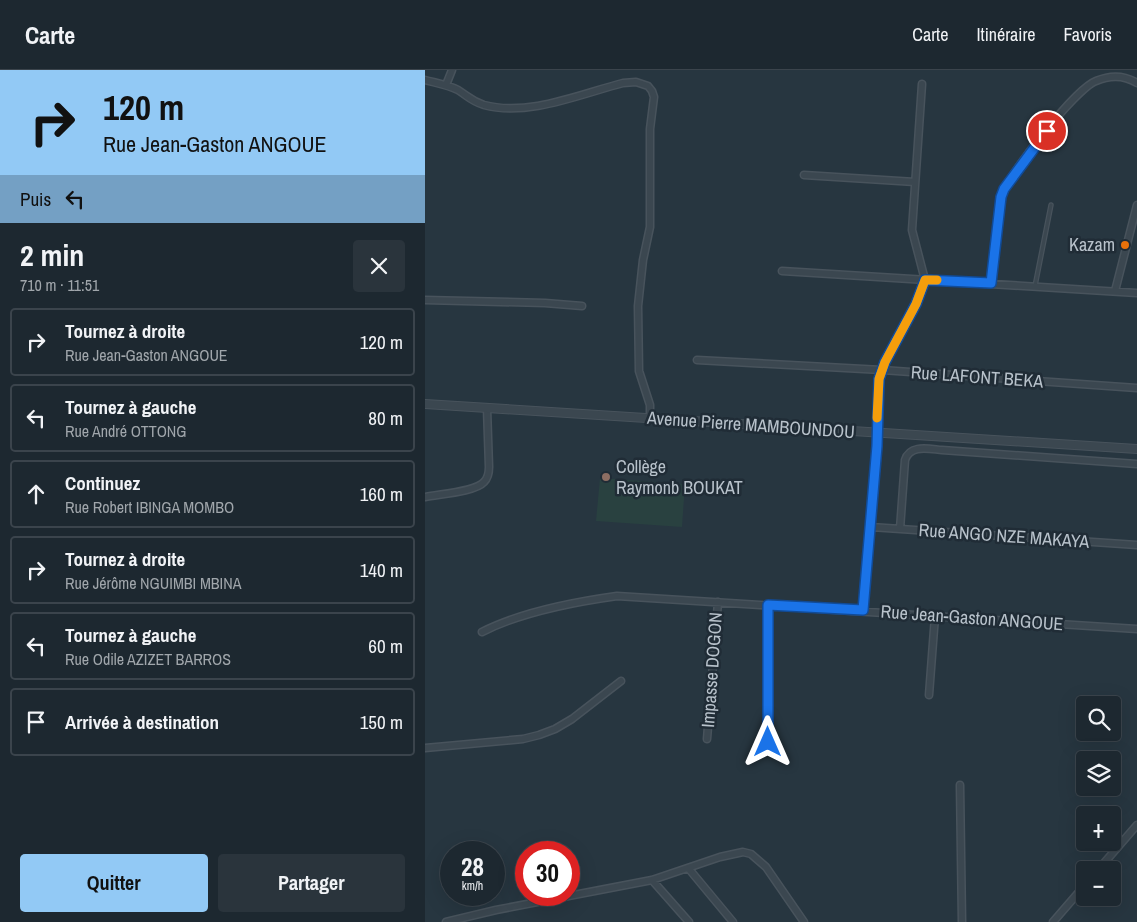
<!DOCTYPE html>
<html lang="fr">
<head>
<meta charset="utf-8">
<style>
  :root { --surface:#1d2830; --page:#2a343c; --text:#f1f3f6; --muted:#a0a6ab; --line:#3b444c; --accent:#92c9f5 }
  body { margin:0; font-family:"Archivo Narrow",sans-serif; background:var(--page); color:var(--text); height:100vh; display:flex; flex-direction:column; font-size:19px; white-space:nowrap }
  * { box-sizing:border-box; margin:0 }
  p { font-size:16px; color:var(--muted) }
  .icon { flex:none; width:28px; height:28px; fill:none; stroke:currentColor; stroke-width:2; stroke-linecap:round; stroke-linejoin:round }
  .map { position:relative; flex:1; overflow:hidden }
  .side { display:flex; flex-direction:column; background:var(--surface); width:425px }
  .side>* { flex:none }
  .guide { background:#92c9f5; color:#111; overflow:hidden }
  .tools { position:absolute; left:651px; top:626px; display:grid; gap:10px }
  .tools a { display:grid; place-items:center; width:45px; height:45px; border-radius:5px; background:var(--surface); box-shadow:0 5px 20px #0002,0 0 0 1px var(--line); font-size:25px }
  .speed { position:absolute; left:15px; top:771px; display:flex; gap:10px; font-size:25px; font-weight:700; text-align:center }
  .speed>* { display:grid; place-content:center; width:65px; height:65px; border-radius:50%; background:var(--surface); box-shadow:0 5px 20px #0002,0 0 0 1px var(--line); line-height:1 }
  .speed small { font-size:12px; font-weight:400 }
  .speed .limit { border:8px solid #d22; background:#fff; color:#111 }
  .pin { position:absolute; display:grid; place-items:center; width:42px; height:42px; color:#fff; margin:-21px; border:2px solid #fff; border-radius:50%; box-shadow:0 1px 5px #0007 }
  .me { position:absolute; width:55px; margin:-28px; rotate:0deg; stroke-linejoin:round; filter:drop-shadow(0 0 4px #0008) }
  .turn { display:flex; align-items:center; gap:18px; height:105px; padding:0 20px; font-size:22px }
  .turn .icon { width:65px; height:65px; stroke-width:2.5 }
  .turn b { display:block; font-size:35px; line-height:42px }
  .then { display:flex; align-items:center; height:48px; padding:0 20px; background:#0003; gap:10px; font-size:19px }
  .round { display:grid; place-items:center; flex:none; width:52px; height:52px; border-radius:5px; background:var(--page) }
  .headline { display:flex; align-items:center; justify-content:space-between; height:85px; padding:0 20px }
  h1 { font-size:30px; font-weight:800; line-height:38px }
  .button { display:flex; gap:10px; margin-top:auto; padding:10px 20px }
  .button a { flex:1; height:58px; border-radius:5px; background:var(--accent); color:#111; font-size:20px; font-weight:800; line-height:58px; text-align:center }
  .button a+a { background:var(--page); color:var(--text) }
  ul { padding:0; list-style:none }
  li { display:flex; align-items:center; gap:15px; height:68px; margin:0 10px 8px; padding:0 10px; border:2px solid var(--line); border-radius:5px }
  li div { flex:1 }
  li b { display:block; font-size:19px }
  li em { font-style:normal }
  header { display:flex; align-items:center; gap:30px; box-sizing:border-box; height:70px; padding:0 25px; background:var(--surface); border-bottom:1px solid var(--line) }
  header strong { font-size:24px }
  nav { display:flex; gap:28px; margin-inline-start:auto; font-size:18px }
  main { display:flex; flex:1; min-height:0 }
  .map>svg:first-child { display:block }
  .green { fill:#294140 }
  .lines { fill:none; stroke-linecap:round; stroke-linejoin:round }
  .service-casing { stroke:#48535c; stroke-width:5.5 }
  .minor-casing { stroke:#48535c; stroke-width:9 }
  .tertiary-casing { stroke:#48535c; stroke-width:10 }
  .service { stroke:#3b4750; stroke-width:3 }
  .minor { stroke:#3b4750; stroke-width:6 }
  .tertiary { stroke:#3b4750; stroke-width:8 }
  .route-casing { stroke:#114b97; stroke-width:12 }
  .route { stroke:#1a73e8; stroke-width:9 }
  .slow { stroke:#f59e0b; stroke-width:9 }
  .food-dot { fill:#e8710a; stroke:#202c36; stroke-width:2 }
  .education-dot { fill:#8d6e63; stroke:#202c36; stroke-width:2 }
  .labels { text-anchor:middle; stroke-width:5; stroke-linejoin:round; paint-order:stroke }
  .poi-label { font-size:18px; fill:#b8c2cb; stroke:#202c36; text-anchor:end }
  .street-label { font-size:18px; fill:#b8c2cb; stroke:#202c36 }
</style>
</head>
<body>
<header>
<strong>Carte</strong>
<nav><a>Carte</a><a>Itinéraire</a><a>Favoris</a></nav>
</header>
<main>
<section class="side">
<div class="guide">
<div class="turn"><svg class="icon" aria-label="right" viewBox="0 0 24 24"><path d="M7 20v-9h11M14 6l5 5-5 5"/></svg><div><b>120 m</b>Rue Jean-Gaston ANGOUE</div></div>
<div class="then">Puis<svg class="icon" aria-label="left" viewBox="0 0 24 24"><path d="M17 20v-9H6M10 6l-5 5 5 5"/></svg></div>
</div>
<div class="headline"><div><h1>2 min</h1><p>710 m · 11:51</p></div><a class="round"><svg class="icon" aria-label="close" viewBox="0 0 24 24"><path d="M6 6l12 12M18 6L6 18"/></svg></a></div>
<ul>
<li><svg class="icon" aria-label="right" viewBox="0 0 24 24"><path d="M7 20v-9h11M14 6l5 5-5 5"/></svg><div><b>Tournez à droite</b><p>Rue Jean-Gaston ANGOUE</p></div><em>120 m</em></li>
<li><svg class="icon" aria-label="left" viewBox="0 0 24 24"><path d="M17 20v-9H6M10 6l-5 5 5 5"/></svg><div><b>Tournez à gauche</b><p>Rue André OTTONG</p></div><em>80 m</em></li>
<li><svg class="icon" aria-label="ahead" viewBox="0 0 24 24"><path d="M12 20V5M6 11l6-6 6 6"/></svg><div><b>Continuez</b><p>Rue Robert IBINGA MOMBO</p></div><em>160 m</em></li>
<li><svg class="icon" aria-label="right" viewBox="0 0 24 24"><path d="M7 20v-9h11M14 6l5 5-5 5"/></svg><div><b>Tournez à droite</b><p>Rue Jérôme NGUIMBI MBINA</p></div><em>140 m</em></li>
<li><svg class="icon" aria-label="left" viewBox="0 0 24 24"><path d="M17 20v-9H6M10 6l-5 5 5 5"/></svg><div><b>Tournez à gauche</b><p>Rue Odile AZIZET BARROS</p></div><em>60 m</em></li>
<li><svg class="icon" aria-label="arrive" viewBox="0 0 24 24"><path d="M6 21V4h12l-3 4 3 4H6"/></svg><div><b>Arrivée à destination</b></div><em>150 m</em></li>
</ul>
<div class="button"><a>Quitter</a><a>Partager</a></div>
</section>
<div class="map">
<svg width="712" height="852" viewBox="0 0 712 852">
  <rect width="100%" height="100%" fill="#273640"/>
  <path class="green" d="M175,408L260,414L257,457L171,451Z"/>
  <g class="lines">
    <defs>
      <path id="service" d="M610,216L626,135"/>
      <path id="minor" d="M0,10C11,13 23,15 33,20C44,27 46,31 59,35C103,47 155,24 198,13L211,12L223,16L227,21L229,27L225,59V157L218,190L213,236L214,301L225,335V349
        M21,15L27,0
        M379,105L490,112
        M357,201L712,223
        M566,213L576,127C583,105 650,19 671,11C685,5 699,5 712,13
        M690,221L712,135
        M0,230L120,233L157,236
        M272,290L457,300L712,318
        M0,427C14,424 50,422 59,412C63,408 64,402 64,397L62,338
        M446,457L712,475
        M475,459L480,390C485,374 504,379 517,380L712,394
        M343,535V672
        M438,540L453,376L454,309L460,291L491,233L500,210L487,160L497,14
        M57,562C96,542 149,532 192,526L712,559
        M504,625L510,546
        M282,669L293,532
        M0,678L98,669L114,665L130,659L147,649L196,611
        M535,715L537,852
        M264,799L308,852
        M673,800L712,755
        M227,810L264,852
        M21,852L71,840L227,810L295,787L318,782L326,784L341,797L379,852
        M628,852L660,815"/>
      <path id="tertiary" d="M0,334L712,379"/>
    </defs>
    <use href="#service" class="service-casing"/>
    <use href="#minor" class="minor-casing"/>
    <use href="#tertiary" class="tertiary-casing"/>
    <use href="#service" class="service"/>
    <use href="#minor" class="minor"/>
    <use href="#tertiary" class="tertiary"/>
  </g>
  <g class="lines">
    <defs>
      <path id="route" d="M343,672V535L438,540L452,376L454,309L460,292L491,234L500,210L566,213L576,127L579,119L622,61"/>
    </defs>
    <use href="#route" class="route-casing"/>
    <use href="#route" class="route"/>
    <path class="slow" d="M452,348L454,309L460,292L491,234L500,210H512"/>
  </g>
  <circle class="food-dot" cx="700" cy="175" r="5"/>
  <circle class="education-dot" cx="181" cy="407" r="5"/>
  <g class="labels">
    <g class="poi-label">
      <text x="690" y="181">Kazam</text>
      <text x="191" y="403" text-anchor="start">Collège<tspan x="191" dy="21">Raymonb BOUKAT</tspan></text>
    </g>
    <g class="street-label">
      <text transform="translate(552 307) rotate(4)" y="6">Rue LAFONT BEKA</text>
      <text transform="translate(326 355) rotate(4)" y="6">Avenue Pierre MAMBOUNDOU</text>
      <text transform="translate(579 466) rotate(4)" y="6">Rue ANGO NZE MAKAYA</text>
      <text transform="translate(547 548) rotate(4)" y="6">Rue Jean-Gaston ANGOUE</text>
      <text transform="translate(287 600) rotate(-86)" y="6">Impasse DOGON</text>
    </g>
  </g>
</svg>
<div class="tools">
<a><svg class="icon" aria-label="search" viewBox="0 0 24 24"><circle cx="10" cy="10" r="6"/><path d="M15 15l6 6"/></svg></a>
<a><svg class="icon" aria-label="layers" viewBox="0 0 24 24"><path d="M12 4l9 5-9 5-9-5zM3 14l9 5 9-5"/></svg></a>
<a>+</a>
<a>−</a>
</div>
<div class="speed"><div>28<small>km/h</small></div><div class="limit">30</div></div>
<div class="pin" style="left:622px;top:61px;background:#d93025"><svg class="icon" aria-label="arrive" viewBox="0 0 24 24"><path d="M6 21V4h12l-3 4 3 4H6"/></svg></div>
<svg class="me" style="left:343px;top:672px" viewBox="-20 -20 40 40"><path d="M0-17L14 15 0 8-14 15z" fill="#1a73e8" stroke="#fff" stroke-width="4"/></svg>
</div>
</main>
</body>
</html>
